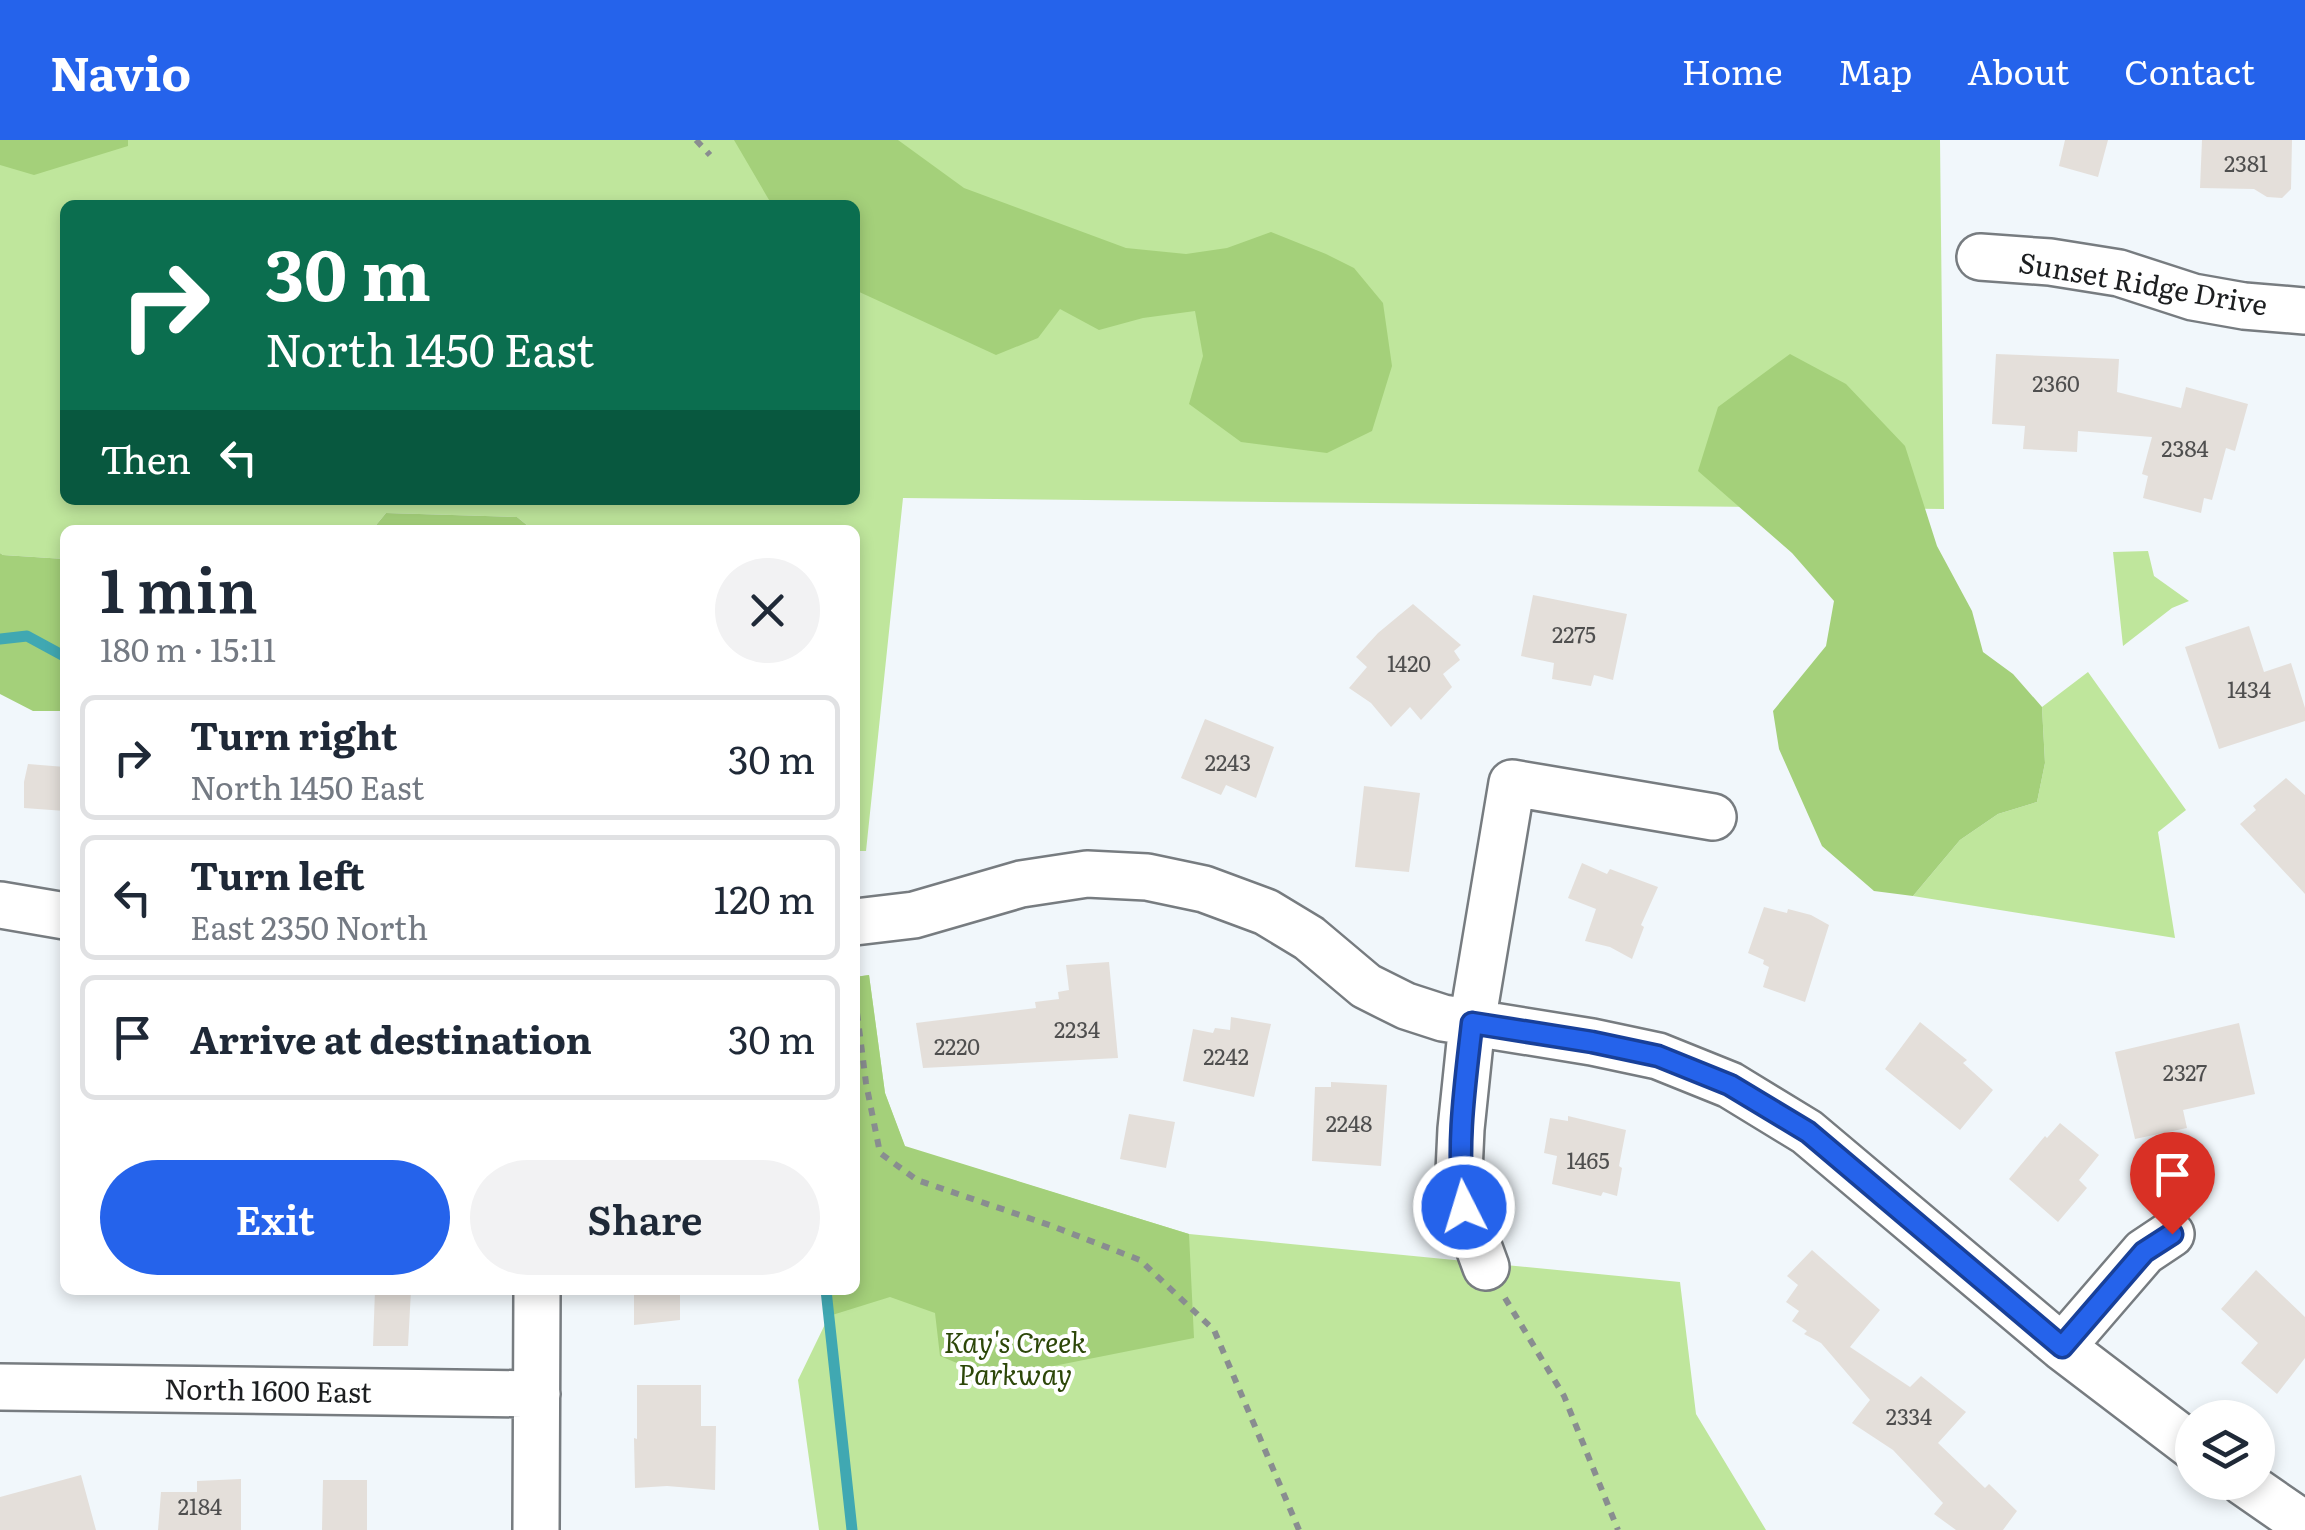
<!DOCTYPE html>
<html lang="en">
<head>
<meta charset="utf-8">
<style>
  :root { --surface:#fff; --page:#f2f2f3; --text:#1f2937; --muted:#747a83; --line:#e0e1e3; --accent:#2563eb }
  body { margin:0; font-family:Literata,serif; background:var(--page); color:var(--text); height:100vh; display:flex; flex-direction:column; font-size:38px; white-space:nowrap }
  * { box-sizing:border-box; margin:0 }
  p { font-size:32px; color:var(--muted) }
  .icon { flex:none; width:55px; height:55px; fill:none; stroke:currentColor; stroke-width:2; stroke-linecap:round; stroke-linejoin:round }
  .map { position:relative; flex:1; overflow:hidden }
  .side { position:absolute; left:60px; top:385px; width:800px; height:770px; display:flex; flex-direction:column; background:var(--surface); border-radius:15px; box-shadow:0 5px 15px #0003 }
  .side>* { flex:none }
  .banner { position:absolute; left:60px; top:60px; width:800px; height:305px; border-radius:15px; box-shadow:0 5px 15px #0003; background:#0b6e4f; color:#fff; overflow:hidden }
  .tools { position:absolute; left:2175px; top:1260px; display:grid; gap:20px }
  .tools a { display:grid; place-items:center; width:100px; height:100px; border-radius:50%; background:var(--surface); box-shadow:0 5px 15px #0003; font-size:50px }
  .pin { position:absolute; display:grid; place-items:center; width:85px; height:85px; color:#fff; margin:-102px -42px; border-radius:50% 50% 50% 0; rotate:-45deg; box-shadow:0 0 10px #0007 }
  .pin .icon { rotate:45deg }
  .me { position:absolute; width:110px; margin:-55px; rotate:355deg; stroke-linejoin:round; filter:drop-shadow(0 0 8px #0008) }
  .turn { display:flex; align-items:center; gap:35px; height:210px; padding:0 40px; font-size:45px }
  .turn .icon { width:130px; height:130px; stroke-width:2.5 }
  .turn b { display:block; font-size:70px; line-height:85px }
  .then { display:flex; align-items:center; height:95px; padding:0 40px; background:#0003; gap:20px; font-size:38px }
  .round { display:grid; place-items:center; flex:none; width:105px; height:105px; border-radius:52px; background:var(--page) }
  .overview { display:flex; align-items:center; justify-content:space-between; height:170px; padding:0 40px }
  h1 { font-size:60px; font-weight:600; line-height:75px }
  .action { display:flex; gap:20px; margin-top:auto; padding:20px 40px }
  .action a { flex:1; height:115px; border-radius:60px; background:var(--accent); color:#fff; font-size:40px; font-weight:600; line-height:115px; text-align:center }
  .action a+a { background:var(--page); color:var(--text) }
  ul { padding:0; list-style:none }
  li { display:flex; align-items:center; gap:30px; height:125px; margin:0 20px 15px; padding:0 20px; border:5px solid var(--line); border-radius:15px }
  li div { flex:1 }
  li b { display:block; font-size:38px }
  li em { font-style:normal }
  header { display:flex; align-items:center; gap:60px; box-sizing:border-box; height:140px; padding:0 50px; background:var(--accent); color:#fff }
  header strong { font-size:48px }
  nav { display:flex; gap:55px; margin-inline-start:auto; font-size:35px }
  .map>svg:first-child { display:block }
  .green { fill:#bfe69c; fill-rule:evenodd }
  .forest { fill:#a4d07a }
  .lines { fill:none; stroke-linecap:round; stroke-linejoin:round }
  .stream { stroke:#40a8b2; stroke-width:11 }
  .building { fill:#e4dfda }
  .minor-casing { stroke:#777c80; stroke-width:50 }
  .path { stroke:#898d90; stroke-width:6; stroke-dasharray:8 8; stroke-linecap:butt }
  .minor { stroke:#fff; stroke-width:45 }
  .route-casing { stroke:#184099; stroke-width:25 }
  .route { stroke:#2563eb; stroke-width:18 }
  .labels { text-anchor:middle; stroke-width:8; stroke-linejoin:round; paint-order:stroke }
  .number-label { font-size:22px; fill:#4f4f4f }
  .street-label { font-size:28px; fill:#1d1f21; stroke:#fff }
  .park-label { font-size:28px; font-style:italic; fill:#2d4709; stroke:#fff }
</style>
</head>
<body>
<header>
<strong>Navio</strong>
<nav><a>Home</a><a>Map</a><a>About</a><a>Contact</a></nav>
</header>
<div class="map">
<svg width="2305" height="1390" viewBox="0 0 2305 1390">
  <rect width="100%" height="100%" fill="#f1f7fb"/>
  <path class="green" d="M0,0H1940L1944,369L903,358L866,711H855V390H533L517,377L386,373L372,390H65V419L3,415L0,413ZM65,65H855V360H65Z
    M2148,411L2154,436L2189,461L2172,468L2123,506L2113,412Z
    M2088,532L2186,670L2158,692L2175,798L1913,756L1960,700L1998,674L2037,662L2045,623L2042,567Z
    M869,835L885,953L905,1007L1189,1094L1680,1142L1696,1274L1766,1390H819L798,1240L829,1176L826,1150H855V837Z"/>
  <path class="forest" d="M0,0H128V6L34,35L0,25Z
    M734,0H898L964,48L1126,108L1186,114L1227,108L1271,92L1326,114L1354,128L1383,163L1392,226L1372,291L1327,313L1241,302L1189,264L1203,216L1195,171L1143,178L1099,190L1060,169L1038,198L996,215L855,150V65H772Z
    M1790,214L1846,244L1905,306L1937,406L1972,471L1983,512L2013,534L2042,567L2045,623L2037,662L1998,674L1960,700L1913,756L1874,751L1822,706L1779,609L1773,571L1826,506L1834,461L1792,413L1698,331L1718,267Z
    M386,373L517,377L533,390H372Z
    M0,413L3,415L65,419V571H33L0,554Z
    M869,835L885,953L905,1006L1189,1094L1194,1198L993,1238L940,1216L935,1173L890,1157L829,1176L823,1150H855V837Z"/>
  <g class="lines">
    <path class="stream" d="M0,499L27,496L62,515L65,514
      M826,1150L852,1390"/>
  </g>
  <path class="building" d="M2065,0H2108L2098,37L2059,26Z
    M2202,0H2292L2291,49L2282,58L2267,57L2254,49L2200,48Z
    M1996,214L2119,219L2117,252L2181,268L2186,247L2248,264L2235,311L2226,308L2212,360L2204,358L2201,373L2143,358L2148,336L2142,334L2152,297L2078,291L2077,312L2023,309L2025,286L1992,284Z
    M1533,455L1627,474L1613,540L1594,535L1591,546L1552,539L1554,523L1521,516Z
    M1413,464L1461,505L1454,511L1460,520L1443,534L1452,547L1421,580L1410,567L1391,587L1371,563L1349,548L1367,527L1356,517L1378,493Z
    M2249,486L2264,532L2291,523L2305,568V581L2219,609L2185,507Z
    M1205,579L1274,607L1256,658L1226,645L1221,655L1181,638Z
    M28,624L65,627V671L24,668V642Z
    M2286,638L2305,655V754L2240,684L2256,670L2253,666Z
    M1364,646L1420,653L1409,732L1355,727Z
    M1582,723L1607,734L1610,729L1658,747L1641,785L1644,787L1632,819L1610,807L1585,801L1596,769L1568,758Z
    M1764,767L1787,773L1788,769L1811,775L1829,785L1805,862L1763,847L1769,827L1763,824L1764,820L1748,813Z
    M1109,822L1118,918L923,928L916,883L1036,868L1035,862L1059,859L1058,852L1069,850L1066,825Z
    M1231,877L1271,884L1254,957L1183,941L1193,889L1213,893L1215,888L1230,890Z
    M1920,882L1967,920L1963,923L1993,950L1960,990L1885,929Z
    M2239,883L2255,954L2183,970L2187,988L2135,999L2115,912Z
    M1331,942L1387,945L1381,1026L1312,1021L1315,947H1331Z
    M1129,974L1175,982L1166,1028L1120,1019Z
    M1568,976L1626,990L1619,1026L1622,1028L1617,1056L1603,1052L1601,1056L1552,1044L1557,1016L1544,1013L1550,978L1568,981Z
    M2060,983L2099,1015L2079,1040L2087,1048L2058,1082L2009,1039L2045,996L2047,998Z
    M1812,1110L1880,1170L1850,1207L1910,1247L1921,1236L1966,1272L1938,1303L1985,1348L1989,1344L2017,1371L2003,1390H1956L1934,1374L1943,1363L1893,1310L1852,1283L1870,1260L1821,1203L1804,1194L1807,1191L1792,1181L1799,1171L1786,1162L1798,1145L1787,1136Z
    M2256,1130L2305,1177V1218L2277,1254L2241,1223L2258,1203L2221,1169Z
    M375,1150H411L408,1206H373Z
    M634,1150H680V1180L634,1185Z
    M637,1245H701V1286H716L715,1350L667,1346L635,1348L634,1298L637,1299Z
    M81,1335L96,1390H0V1357Z
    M241,1339V1390H158L161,1352H197V1341Z
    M323,1340H367V1390H322Z"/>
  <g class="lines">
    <defs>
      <path id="minor" d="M1980,117L2050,122L2119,133L2193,157L2244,166L2305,171
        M0,765L65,776
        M855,782L914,775L1021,744L1087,734L1147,737L1204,749L1266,772L1309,798L1366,846L1406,866L1443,878L1592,902L1658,916L1730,945L1807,992L2062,1207L2192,1306
        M1486,1127L1464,1067L1459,1032L1461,989L1472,883L1512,643L1713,677
        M2062,1207L2144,1112L2171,1094
        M0,1247L537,1254
        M2243,1342L2305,1385
        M536,1390L537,1150"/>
    </defs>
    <use href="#minor" class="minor-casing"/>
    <path class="path" d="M696,0L710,15
      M855,857L866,943L880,1013L917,1040L1052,1086L1140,1120L1214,1190L1299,1390
      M1505,1158L1564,1256L1618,1390"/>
    <use href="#minor" class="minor"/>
  </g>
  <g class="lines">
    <defs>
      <path id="route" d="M1464,1067C1456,1005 1465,945 1472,883L1592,902L1658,916L1730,945L1808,992L2062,1207L2144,1112L2172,1094"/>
    </defs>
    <use href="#route" class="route-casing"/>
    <use href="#route" class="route"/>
  </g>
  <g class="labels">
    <g class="number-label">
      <text x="2246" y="32">2381</text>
      <text x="2056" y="252">2360</text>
      <text x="2185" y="317">2384</text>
      <text x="1574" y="503">2275</text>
      <text x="1409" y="532">1420</text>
      <text x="2249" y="558">1434</text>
      <text x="1228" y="631">2243</text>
      <text x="1077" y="898">2234</text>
      <text x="957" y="915">2220</text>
      <text x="1226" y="925">2242</text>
      <text x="2185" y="941">2327</text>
      <text x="1349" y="992">2248</text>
      <text x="1588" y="1029">1465</text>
      <text x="1909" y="1285">2334</text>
      <text x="200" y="1375">2184</text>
    </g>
    <g class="street-label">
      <text transform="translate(2143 144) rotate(10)" y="10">Sunset Ridge Drive</text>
      <text transform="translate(268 1251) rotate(1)" y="10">North 1600 East</text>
    </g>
    <g class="park-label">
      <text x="1015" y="1213">Kay's Creek<tspan x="1015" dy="32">Parkway</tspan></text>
    </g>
  </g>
</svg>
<div class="tools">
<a><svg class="icon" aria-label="layers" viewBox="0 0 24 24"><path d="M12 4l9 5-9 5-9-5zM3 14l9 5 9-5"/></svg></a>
</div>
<div class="pin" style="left:2172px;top:1094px;background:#d93025"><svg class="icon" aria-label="arrive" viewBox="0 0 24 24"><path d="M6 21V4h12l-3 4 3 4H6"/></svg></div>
<svg class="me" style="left:1464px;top:1067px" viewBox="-20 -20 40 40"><circle r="17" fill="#2563eb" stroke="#fff" stroke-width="3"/><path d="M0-11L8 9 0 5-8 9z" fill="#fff"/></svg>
<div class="banner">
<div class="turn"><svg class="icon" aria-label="right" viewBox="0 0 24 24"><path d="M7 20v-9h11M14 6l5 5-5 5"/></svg><div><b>30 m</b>North 1450 East</div></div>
<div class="then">Then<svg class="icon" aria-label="left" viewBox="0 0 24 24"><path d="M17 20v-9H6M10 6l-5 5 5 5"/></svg></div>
</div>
<section class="side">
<div class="overview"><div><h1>1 min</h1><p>180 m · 15:11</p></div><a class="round"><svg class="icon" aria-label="close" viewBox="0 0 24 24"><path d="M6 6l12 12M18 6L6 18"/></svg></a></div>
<ul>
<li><svg class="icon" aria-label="right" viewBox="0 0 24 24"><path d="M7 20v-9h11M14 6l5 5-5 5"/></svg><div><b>Turn right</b><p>North 1450 East</p></div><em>30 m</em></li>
<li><svg class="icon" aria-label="left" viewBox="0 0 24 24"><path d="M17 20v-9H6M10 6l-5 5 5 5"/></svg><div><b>Turn left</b><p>East 2350 North</p></div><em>120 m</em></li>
<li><svg class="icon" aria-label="arrive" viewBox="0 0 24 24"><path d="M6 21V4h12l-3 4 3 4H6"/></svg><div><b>Arrive at destination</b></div><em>30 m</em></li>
</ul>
<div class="action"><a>Exit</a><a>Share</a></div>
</section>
</div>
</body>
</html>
